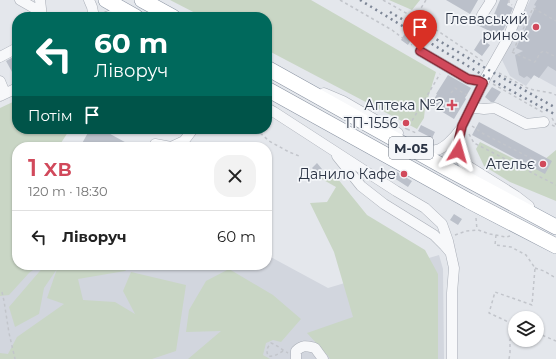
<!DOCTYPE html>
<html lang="uk">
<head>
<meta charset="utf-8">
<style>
  :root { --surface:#fff; --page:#f2f2f2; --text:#222; --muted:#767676; --line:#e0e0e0; --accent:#d1495b }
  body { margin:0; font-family:Montserrat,sans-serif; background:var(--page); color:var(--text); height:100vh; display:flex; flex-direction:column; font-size:15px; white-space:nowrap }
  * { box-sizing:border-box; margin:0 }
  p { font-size:13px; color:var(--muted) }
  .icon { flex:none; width:22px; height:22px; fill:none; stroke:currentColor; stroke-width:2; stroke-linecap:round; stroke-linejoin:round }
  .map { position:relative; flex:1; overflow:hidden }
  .sheet { position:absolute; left:12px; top:142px; width:260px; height:128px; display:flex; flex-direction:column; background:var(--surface); border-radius:16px; box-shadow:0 1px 3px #0004 }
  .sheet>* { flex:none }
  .banner { position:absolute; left:12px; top:12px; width:260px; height:122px; border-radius:16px; box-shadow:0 1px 3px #0004; background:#00695c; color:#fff; overflow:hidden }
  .controls { position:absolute; left:508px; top:311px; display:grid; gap:8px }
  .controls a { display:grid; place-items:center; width:36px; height:36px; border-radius:50%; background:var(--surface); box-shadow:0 1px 3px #0004; font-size:20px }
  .pin { position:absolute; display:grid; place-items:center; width:34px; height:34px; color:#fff; margin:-41px -17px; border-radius:50% 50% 50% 0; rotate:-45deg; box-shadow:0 0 4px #0007 }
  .pin .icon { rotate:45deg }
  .me { position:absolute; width:44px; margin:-22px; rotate:8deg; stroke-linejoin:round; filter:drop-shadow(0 0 3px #0008) }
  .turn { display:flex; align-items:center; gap:14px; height:84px; padding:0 16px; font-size:18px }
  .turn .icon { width:52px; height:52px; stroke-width:2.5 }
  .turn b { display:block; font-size:28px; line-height:34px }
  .then { display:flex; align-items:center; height:38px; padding:0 16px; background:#0003; gap:8px; font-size:15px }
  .round { display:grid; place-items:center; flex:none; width:42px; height:42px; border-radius:16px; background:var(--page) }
  .head { display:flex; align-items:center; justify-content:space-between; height:68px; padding:0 16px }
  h1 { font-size:24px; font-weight:600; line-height:30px; color:var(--accent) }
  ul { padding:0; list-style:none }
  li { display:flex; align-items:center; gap:12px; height:52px; padding:0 16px; border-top:1px solid var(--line) }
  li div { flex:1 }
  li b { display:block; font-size:15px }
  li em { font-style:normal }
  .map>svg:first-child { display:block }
  .built { fill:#d2d6de }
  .green { fill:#c9d6c5 }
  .building { fill:#bbc0ca }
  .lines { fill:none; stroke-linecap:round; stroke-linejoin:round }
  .minor-casing { stroke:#a9aeb7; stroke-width:11 }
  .highway-casing { stroke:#8b94a3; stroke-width:16 }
  .path { stroke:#c2c5cb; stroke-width:1.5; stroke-dasharray:3 3; stroke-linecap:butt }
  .minor { stroke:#f7f8fa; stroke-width:10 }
  .highway { stroke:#fff; stroke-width:15 }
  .rail { stroke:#7d8696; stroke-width:2.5; stroke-dasharray:2 4; stroke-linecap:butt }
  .route-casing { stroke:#882f3b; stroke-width:10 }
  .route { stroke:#d1495b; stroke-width:7 }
  .poi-dot { fill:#d1495b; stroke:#f4f6f9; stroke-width:1.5 }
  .labels { text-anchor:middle; stroke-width:3.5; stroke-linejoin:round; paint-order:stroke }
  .shield { fill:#f4f6f9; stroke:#676e7b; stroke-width:1 }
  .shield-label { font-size:13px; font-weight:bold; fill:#2b3445 }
  .poi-label { font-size:14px; fill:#2b3445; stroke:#f4f6f9; text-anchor:end }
</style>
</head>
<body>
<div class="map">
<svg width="556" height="359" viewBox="0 0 556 359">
  <rect width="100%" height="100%" fill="#e4e7ec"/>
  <path class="built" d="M530,0H556V87L534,75L526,86L510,76L501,58Z
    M0,132L49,136L70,147H17V265H267V255L328,288L439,255L443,269L444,359H0Z"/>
  <path class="green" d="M170,0H311L436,72L425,108L424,118L417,129L267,50V17H203Z
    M389,0H420L412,10Z
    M17,100V129H70L61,143L67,147H17V265H40L29,273L9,295L0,296V108Z
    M480,142L522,163L538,165L556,150V201L510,182L484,166L476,149Z
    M333,173L367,215L425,250L438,274V359H330L328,356L307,333L353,317L334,252L310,203L327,202L336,187L320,178Z
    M45,265H132L125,271L78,279L83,300L115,302L135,314L123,291L131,272L186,285L176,351L152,359H0V353L8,354L17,337L64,304L47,298L57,269L44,288L39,314L15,327L9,307Z
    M229,269L273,295L301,319L281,342L273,340L266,343L263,355L270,359H188L221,331L186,332L189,310L206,281Z"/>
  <path class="building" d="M446,0H478L470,14Z
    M500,0H509L507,5L513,8L505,27L500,36L477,25L479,21H484L490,24Z
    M537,0H556V71L548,66L539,78L534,75L531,79L527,76L524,78L519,75L515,55L523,51L516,48L536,6L534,5Z
    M405,33L412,38L408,45L401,40Z
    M481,39L490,45L482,56L474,50Z
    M17,55V81L6,61Z
    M448,75L471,88L465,98L466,99L454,119L431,105L437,94H436Z
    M492,87L501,92L494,102H491L485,97Z
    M479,122L552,161L545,174L472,135Z
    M421,125L435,132L432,138L418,131Z
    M90,129H101L134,147H80Z
    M317,163L322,169L317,173L312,168Z
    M397,172L412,181L408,187L394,178Z
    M454,214L462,219L458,225L450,220Z"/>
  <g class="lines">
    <defs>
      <path id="minor" d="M20,0L41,12
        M40,0L42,17
        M89,0L92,7L94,17
        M523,0L507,40L486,77L462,126L458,143V151L459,156L463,163L516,196L529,206
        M482,15L491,1L490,0
        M106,17C113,14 120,15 126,17
        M420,51L468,79L479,81L483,83
        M0,57L17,48
        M0,81L5,93
        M324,93L343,101L398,133
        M0,96L17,88
        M472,105L476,108L484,109L495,108L526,124L544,122
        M267,108L274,112L396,191L425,208L442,224L448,241L454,268L452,293V359
        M415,143C421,146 429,152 436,150C444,149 455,137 460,130
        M155,144L171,147L184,141L193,129
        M337,156L361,186L384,204L434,235L444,245L450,252
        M296,359V351C303,344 307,346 315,348L323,359"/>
      <path id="highway" d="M106,0L136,17
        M142,0L173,17
        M267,68L446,168L556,227
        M267,89L469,201L556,246"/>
    </defs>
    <use href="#minor" class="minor-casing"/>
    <use href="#highway" class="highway-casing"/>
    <path class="path" d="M340,0L392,30L412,45
      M383,0L438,31L484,62
      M509,0V3L512,5
      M415,18L426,0
      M513,51L533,8L556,21
      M512,52L534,62H535L540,53L544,51L556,57
      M499,73L529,89L551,93L556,95
      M493,84L544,113
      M451,93L455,88L467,95
      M552,118L556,125
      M552,125L556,127
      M472,126L482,133L540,163
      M405,128L407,129L440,74
      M256,129L269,141L289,152L299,156
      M407,129L416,133
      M469,134L474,143L556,185
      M476,218L477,230
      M455,235L466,231L478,230L490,234L506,237L510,236
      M496,235L495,245L511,247L526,255L535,268L532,305L495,292L489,313L515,325
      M535,268L544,271L556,278
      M2,292L4,301L9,333L15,359
      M537,333L556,341
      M283,351C278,354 274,357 268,356C266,350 267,348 271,343C277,345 282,350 288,353
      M509,359L510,353V340L515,326"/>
    <use href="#minor" class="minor"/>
    <use href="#highway" class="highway"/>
    <path class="rail" d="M360,0L486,77L556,115
      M390,12L487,69L556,108"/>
  </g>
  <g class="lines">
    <defs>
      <path id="route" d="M420,51L468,79L479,81L483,83L462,126L458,143V151"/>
    </defs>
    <use href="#route" class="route-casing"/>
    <use href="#route" class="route"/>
  </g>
  <g class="poi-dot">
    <circle cx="536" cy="27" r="4"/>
    <path d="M450 99h4v4h4v4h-4v4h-4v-4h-4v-4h4z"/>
    <circle cx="406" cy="123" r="4"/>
    <circle cx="543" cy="164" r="4"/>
    <circle cx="404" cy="174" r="4"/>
  </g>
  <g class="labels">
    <rect class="shield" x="389" y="137" width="44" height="22" rx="3"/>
    <g class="shield-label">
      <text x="411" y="153">М-05</text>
    </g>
    <g class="poi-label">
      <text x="528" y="24">Глеваський<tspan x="528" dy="16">ринок</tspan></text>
      <text x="444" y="110">Аптека №2</text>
      <text x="398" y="128">ТП-1556</text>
      <text x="535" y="169">Ательє</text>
      <text x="396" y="179">Данило Кафе</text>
    </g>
  </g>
</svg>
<div class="controls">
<a><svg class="icon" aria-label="layers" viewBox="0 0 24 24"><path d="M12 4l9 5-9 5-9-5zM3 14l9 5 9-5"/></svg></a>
</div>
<div class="pin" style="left:420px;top:51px;background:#d93025"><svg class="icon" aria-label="arrive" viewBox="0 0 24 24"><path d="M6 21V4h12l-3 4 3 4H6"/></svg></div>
<svg class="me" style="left:458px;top:151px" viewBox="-20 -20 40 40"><path d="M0-17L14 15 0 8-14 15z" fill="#d1495b" stroke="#fff" stroke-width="4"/></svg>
<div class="banner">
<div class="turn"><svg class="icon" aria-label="left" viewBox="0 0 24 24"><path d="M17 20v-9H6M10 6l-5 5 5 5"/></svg><div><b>60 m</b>Ліворуч</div></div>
<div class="then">Потім<svg class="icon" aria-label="arrive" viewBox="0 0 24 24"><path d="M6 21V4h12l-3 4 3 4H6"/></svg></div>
</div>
<section class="sheet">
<div class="head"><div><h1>1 хв</h1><p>120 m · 18:30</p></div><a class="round"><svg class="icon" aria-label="close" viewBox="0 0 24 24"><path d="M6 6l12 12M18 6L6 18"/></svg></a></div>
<ul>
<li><svg class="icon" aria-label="left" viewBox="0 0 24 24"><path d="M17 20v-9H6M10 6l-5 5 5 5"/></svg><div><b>Ліворуч</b></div><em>60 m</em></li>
</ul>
</section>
</div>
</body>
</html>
